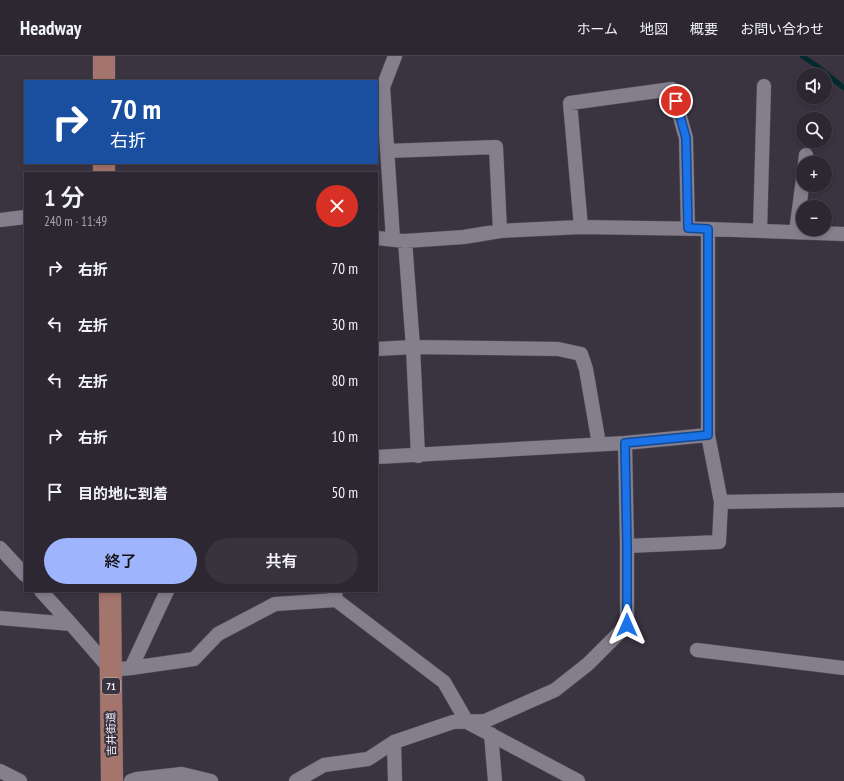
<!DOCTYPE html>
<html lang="ja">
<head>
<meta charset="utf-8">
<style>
  :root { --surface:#2c2731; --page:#38333d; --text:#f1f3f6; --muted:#a6a5ab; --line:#48444d; --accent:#9eb4fd }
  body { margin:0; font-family:"PT Sans Narrow","Noto Sans JP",sans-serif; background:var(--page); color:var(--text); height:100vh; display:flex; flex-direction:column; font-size:15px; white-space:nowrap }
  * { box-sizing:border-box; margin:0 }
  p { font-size:13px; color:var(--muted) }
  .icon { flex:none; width:22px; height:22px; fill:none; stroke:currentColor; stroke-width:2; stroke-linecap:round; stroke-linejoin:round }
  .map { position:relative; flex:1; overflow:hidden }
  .sheet { position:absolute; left:24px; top:116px; width:354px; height:420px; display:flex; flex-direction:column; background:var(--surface); border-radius:0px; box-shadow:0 2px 6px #0003,0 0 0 1px var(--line) }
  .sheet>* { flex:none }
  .banner { position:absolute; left:24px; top:24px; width:354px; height:84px; border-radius:0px; box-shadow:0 2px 6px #0003,0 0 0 1px var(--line); background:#1a4fa0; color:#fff; overflow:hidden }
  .fabs { position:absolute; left:796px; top:12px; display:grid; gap:8px }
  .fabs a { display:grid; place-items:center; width:36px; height:36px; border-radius:50%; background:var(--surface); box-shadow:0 2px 6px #0003,0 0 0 1px var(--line); font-size:20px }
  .pin { position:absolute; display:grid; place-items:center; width:34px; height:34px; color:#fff; margin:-17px; border:2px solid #fff; border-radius:50%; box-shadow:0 1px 4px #0007 }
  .me { position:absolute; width:44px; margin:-22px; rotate:0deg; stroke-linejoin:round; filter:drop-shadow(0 0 3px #0008) }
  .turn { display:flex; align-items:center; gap:14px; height:84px; padding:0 20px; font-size:18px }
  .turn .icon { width:52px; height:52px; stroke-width:2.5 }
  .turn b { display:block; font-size:28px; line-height:34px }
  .round { display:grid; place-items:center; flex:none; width:42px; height:42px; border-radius:21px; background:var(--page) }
  .headline { display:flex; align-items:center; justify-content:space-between; height:68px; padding:0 20px }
  h1 { font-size:24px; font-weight:600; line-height:30px }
  .button { display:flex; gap:8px; margin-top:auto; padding:8px 20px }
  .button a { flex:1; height:46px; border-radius:24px; background:var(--accent); color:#111; font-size:16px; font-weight:600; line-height:46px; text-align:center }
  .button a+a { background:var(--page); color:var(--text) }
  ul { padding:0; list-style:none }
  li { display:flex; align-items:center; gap:12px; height:56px; padding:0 20px }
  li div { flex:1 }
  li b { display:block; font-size:15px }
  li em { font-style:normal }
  header { display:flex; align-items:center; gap:24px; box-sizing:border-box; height:56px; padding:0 20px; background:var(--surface); border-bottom:1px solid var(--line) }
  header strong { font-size:19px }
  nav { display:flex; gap:22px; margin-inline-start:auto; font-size:14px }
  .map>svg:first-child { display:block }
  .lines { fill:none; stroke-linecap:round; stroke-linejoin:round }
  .stream { stroke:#032a30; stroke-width:5 }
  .street-casing { stroke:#54505a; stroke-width:15 }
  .primary-casing { stroke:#54505a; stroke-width:23 }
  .street { stroke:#857f8d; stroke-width:14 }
  .primary { stroke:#a4756c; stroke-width:22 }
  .route-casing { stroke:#114b97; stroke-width:10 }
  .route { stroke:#1a73e8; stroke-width:7 }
  .labels { text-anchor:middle; stroke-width:4; stroke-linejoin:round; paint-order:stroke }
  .shield { fill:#3a3441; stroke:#bebac3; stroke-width:1 }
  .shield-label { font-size:10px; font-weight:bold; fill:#f6f3fb }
  .street-label { font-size:11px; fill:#f6f3fb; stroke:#3a3441 }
</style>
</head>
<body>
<header>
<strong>Headway</strong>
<nav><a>ホーム</a><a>地図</a><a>概要</a><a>お問い合わせ</a></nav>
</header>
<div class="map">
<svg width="844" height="725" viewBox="0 0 844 725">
  <rect width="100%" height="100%" fill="#3a3441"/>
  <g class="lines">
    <path class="stream" d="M802,0L817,10L844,32"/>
    <defs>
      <path id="street" d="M387,95L496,91L500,175
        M805,107L806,99
        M0,164L25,161
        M581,171L570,47L672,33L686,82L688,173
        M708,173V379L721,446L844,444
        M760,175L764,30
        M796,176L803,123
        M377,182L405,185L464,181L500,175L581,171L708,173L844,178
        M393,183L383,31L395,0
        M405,185L413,291L418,400
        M377,293L413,291L558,293L581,298L586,313L599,388
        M377,401L625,387L708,379
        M627,490L719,486L721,446
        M0,492L25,519
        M41,535L71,568L111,614L131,612L167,535
        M335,535L336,544L444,626L467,666L578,725
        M0,562L71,568
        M697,594L844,612
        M131,612L194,603L218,578L275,548L336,544
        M491,678L495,725
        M394,686L395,725
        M0,715L20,725
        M131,725L137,723L182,718L211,725
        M296,725L324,709L368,703L394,686L453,666L485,665L555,634L588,608L627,569V490L625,387"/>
      <path id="primary" d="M104,0V25
        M104,107V117
        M110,535L112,725"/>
    </defs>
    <use href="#street" class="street-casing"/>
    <use href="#primary" class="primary-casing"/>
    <use href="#street" class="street"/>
    <use href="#primary" class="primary"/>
  </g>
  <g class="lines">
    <defs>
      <path id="route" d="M627,569V490L625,387L708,379V173L688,172L686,82L676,45"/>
    </defs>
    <use href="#route" class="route-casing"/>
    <use href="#route" class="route"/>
  </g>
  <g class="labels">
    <rect class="shield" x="102" y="622" width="18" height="16" rx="3"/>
    <g class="shield-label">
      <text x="111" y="634">71</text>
    </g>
    <g class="street-label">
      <text transform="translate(111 678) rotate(-91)" y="4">吉井街道</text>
    </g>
  </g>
</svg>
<div class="fabs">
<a><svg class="icon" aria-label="sound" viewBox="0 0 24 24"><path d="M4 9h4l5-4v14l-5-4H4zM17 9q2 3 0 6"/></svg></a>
<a><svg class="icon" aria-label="search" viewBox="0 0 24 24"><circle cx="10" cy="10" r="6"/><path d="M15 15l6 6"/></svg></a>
<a>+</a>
<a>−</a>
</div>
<div class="pin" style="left:676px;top:45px;background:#d93025"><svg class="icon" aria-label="arrive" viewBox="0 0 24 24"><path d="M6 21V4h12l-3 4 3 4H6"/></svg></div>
<svg class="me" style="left:627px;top:569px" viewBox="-20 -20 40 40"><path d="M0-17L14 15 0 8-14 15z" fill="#1a73e8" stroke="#fff" stroke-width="4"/></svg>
<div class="banner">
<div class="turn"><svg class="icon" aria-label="right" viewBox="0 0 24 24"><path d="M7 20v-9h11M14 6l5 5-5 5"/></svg><div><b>70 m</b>右折</div></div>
</div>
<section class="sheet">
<div class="headline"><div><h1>1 分</h1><p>240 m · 11:49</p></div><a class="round" style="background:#d93025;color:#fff"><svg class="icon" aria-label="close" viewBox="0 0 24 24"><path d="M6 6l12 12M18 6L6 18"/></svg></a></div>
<ul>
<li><svg class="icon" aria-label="right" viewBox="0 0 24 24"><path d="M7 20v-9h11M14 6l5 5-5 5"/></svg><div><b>右折</b></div><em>70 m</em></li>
<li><svg class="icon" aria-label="left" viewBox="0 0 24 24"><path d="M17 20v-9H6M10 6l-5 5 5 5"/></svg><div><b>左折</b></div><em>30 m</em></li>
<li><svg class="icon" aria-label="left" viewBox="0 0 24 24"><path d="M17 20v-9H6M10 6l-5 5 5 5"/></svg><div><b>左折</b></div><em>80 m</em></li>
<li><svg class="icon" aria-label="right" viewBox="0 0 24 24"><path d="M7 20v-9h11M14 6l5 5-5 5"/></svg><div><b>右折</b></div><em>10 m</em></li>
<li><svg class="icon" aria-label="arrive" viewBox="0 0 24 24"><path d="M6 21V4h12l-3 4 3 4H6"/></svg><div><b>目的地に到着</b></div><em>50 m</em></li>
</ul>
<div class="button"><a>終了</a><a>共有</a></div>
</section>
</div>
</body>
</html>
